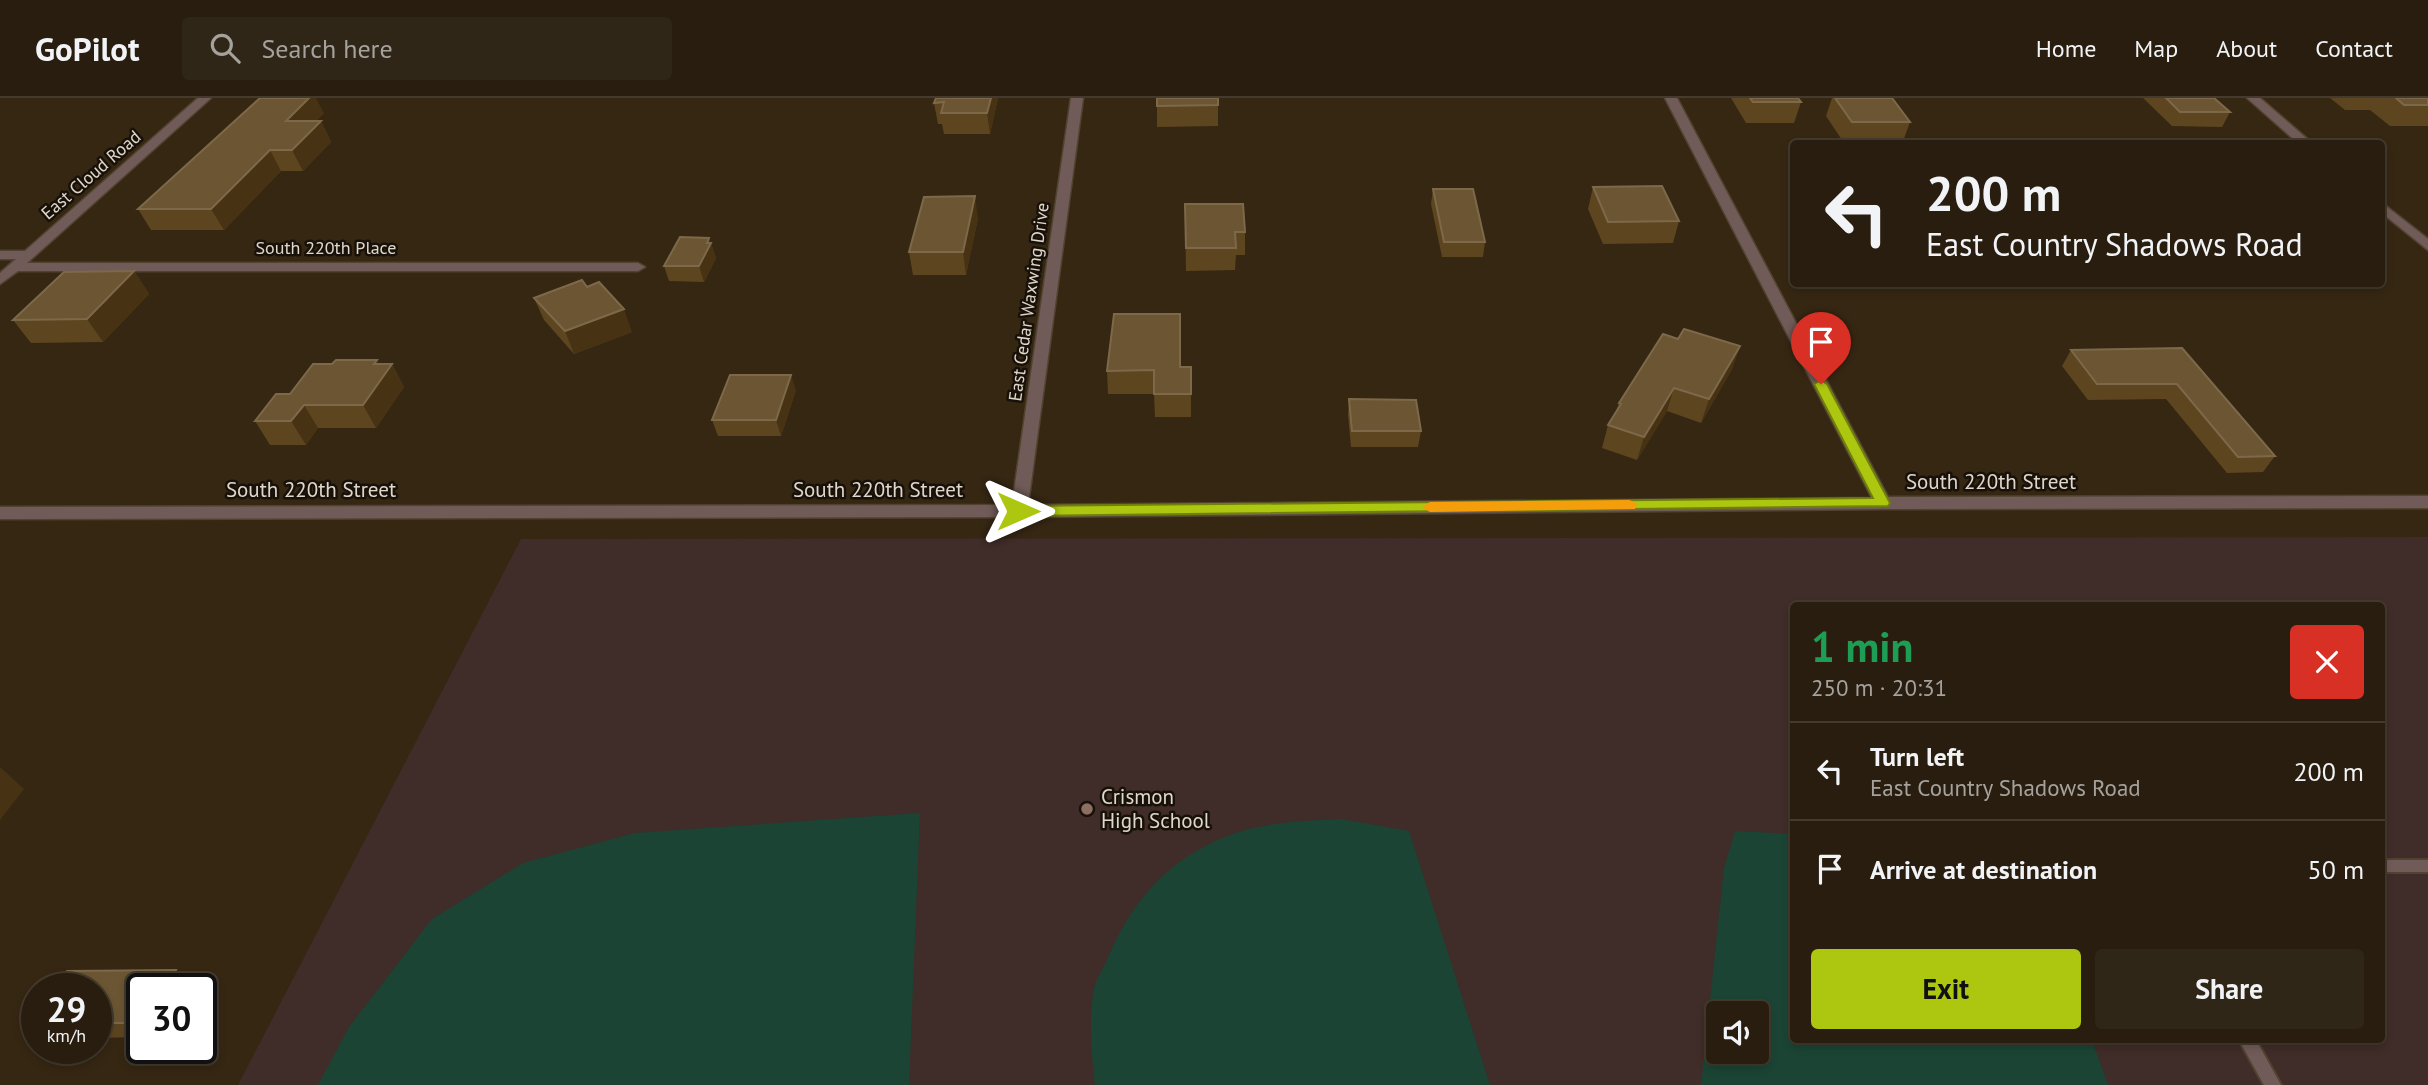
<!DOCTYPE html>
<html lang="en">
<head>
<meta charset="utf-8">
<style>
  :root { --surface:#281d0e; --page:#302617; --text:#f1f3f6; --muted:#a5a29e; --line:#443b2e; --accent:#adc610 }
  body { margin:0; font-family:"PT Sans",sans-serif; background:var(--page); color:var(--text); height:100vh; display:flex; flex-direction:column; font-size:26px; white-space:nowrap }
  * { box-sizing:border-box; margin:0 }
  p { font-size:23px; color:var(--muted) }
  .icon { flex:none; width:38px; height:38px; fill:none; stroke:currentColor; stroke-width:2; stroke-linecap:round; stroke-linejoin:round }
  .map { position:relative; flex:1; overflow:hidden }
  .drawer { position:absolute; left:1790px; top:504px; width:595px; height:441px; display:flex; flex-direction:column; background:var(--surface); border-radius:7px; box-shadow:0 4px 10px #0003,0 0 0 2px var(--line) }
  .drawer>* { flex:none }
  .banner { position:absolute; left:1790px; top:42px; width:595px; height:147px; border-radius:7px; box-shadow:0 4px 10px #0003,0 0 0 2px var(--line); background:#281d0e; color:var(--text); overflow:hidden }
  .tools { position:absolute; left:1706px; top:903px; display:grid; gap:14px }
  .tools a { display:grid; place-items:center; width:63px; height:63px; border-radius:7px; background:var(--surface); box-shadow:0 4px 10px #0003,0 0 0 2px var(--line); font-size:35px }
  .speed { position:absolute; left:21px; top:875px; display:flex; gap:14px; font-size:35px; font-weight:700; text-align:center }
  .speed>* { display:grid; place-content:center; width:91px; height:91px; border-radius:50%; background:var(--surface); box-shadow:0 4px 10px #0003,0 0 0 2px var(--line); line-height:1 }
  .speed small { font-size:18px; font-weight:400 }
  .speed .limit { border:4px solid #111; border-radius:10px; background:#fff; color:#111 }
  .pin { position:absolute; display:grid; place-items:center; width:60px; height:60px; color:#fff; margin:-72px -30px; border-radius:50% 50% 50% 0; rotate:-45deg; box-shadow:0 0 7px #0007 }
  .pin .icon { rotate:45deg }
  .me { position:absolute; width:77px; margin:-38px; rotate:90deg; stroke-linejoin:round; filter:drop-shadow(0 0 5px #0008) }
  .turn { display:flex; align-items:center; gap:24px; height:147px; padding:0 21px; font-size:32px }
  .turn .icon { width:91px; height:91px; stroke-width:2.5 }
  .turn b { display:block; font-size:49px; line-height:60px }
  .round { display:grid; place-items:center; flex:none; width:74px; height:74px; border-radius:7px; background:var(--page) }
  .summary { display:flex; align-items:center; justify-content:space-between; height:119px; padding:0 21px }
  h1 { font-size:42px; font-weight:800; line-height:52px; color:#1e9e55 }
  .action { display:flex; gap:14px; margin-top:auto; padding:14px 21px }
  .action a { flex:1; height:80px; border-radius:7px; background:var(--accent); color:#111; font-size:28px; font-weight:800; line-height:80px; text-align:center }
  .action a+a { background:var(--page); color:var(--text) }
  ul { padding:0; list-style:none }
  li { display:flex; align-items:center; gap:21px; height:98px; padding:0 21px; border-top:2px solid var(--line) }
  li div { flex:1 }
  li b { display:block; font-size:26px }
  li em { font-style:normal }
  header { display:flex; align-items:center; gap:42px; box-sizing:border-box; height:98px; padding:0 35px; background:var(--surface); border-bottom:2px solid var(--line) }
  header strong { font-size:33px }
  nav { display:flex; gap:38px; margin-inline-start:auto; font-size:24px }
  .search { width:490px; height:63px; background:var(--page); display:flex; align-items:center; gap:18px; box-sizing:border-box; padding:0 24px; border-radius:7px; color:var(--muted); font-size:26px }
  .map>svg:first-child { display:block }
  .education { fill:#402c28; fill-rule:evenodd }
  .green { fill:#1b4434; fill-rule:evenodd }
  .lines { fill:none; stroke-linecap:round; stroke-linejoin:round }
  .lane-casing { stroke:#514330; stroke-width:4 }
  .street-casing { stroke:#514330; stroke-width:3 }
  .lane { fill:#715b58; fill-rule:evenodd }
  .street { fill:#715b58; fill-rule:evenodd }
  .wall { fill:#5d4520 }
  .shaded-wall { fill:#473213 }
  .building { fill:#6b5532; stroke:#7d694a; stroke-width:2 }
  .route { fill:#adc610; stroke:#70810a; stroke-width:2 }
  .slow { fill:#f59e0b }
  .education-dot { fill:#8d6e63; stroke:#181109; stroke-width:2.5 }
  .labels { text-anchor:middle; stroke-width:5; stroke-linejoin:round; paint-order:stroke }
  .far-street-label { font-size:18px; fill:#e0d7cb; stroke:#181109 }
  .street-label { font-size:21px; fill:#e0d7cb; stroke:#181109 }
  .poi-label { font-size:21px; fill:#e0d7cb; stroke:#181109; text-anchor:start }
</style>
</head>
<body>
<header>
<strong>GoPilot</strong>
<div class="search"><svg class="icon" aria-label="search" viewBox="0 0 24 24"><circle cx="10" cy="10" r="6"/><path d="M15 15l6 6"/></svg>Search here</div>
<nav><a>Home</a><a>Map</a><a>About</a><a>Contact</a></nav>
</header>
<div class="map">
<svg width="2428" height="987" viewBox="0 0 2428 987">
  <rect width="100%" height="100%" fill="#362713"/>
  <path class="education" d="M2428,439V987H238L521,441ZM1794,508H2382V942H1794ZM1718,915H1757V954H1718Z"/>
  <path class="green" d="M920,715L909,987H318L349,929L432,821L523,765L635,735Z
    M1341,721L1409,733L1490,987H1095C1092,959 1088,919 1094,891C1096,881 1103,871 1107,862C1131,804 1166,763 1225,739C1261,724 1302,723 1341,721Z
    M1735,733L1794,736V942H2092L2108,987H1701L1724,770ZM1718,915H1757V954H1718Z"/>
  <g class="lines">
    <defs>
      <path id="lane" d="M2382,762H2428V774H2382Z
        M2239,942H2256L2281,987H2264Z"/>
      <path id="street" d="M198,0H211L27,165H638L645,169L638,173H18L0,186V175L16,161H0V153H25Z
        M1071,0H1083L1028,407L1872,400L1665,0H1677L1888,399L2428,398V410L1883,411L1019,419L0,421V409L1012,407Z
        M2247,0H2260L2313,46H2299Z
        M2382,105L2428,141V152L2382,115Z"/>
    </defs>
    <use href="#lane" class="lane-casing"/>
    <use href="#street" class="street-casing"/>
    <use href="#lane" class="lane"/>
    <use href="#street" class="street"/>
  </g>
  <path class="wall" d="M998,0L990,36H944L942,26H938L934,5Z
    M1157,0H1218V28L1157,29Z
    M1731,0H1798L1801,4L1794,25H1746Z
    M1832,0H1892L1910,24L1902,46L1844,45L1826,18Z
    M2143,0H2214L2230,14L2222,29L2172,28Z
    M2330,0H2428V28H2390L2370,12H2345Z
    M324,15L316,23H321L331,44L303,73H281L224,132H151L138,111Z
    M1593,89L1679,123L1673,145L1603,146L1588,111Z
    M1433,91L1485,144L1483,159H1442L1431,106Z
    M1185,106L1245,134V157H1236L1235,172L1186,173Z
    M978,120L966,177H913L909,154Z
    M709,140L716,160L704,184L669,183L664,168Z
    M134,173L149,196L103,244L31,245L13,222Z
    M534,200L632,234L574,256L544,222Z
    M1181,239L1180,269H1191V319H1155L1154,296H1108L1107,273Z
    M1678,241L1740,248L1732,271L1701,325L1667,313L1637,362L1602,350L1608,327L1616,314L1619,305Z
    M2182,250L2275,358L2263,374L2227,375L2166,301L2088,302L2062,268L2071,252Z
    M377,262L379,266H392L404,289L376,330H318L306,347H270L255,323L290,296L332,266Z
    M796,292L781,338H718L712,322Z
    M1349,301L1421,333L1418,349H1351L1348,317Z
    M193,887L142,891V939L96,940V891Z"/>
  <path class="shaded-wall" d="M309,0H316L324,15L297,43L286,23Z
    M991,0H998L990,36L987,15Z
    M321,23L331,44L303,73L292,52Z
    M270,52L281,73L224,132L211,111Z
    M975,98L978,120L966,177L963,154Z
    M709,140L716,160L704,184L699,168L707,145Z
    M134,173L149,196L103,244L87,221Z
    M624,211L632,234L574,256L565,233Z
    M1740,248L1732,271L1701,325L1709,301Z
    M377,262L385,276L392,266L404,289L376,330L363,307L374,266Z
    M791,277L796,292L781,338L776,322Z
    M1674,290L1667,313L1637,362L1644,339Z
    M304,307L318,330L306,347L291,323Z
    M0,669L24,691L0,722Z
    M176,872L193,887L190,891H166Z"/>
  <path class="building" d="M260,0H309L286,23H321L292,52H270L211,111H138Z
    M936,0H991L987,15H941L944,4L934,5Z
    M1157,0H1218V7L1157,8Z
    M1750,0H1798L1801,4H1753Z
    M1835,0H1892L1910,24H1852Z
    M2166,0H2214L2230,14H2180Z
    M2396,0H2428V7H2404Z
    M1662,88L1679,123L1608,124L1593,89Z
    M1433,91H1473L1485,144H1444Z
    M975,98L963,154H909L924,99Z
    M1185,106H1243L1245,134H1235L1236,150H1186Z
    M680,139L709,140L707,145H711L699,168H664Z
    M134,173L87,221L13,222L64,174Z
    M582,182L587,189L599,184L624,211L565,233L534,200Z
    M1114,216H1180V269H1191V296H1154V272L1107,273Z
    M1684,231L1740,248L1709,301L1674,290L1644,339L1608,327L1621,306L1619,305L1663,236L1678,241Z
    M2182,250L2275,358L2238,359L2177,286H2097L2071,252Z
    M336,262H377L374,266H392L363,307H304L291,323H255L276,296H290L313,266H332Z
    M730,277H791L776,322H712Z
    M1349,301L1416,302L1421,333H1352Z
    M176,872L166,891H142V925H96V891H56L67,873Z"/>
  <path class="route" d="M1821,282L1827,286L1890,405L1888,408L1018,418L1011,413L1018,408L1873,400L1814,286Z"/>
  <path class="slow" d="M1629,402L1635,404L1637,407L1635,411L1430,414L1422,409L1430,404Z"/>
  <circle class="education-dot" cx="1087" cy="711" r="7"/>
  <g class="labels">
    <g class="far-street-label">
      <text transform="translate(91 77) rotate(-41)" y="6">East Cloud Road</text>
      <text x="326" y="156">South 220th Place</text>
      <text transform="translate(1029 204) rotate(-82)" y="6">East Cedar Waxwing Drive</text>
    </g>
    <g class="street-label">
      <text x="1991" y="391">South 220th Street</text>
      <text x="311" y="399">South 220th Street</text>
      <text x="878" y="399">South 220th Street</text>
    </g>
    <g class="poi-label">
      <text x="1101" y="706">Crismon<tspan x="1101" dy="24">High School</tspan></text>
    </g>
  </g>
</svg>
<div class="tools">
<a><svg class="icon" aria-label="sound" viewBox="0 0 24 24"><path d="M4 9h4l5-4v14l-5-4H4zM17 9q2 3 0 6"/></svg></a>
</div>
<div class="speed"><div>29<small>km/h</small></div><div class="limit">30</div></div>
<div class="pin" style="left:1821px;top:286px;background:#d93025"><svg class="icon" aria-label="arrive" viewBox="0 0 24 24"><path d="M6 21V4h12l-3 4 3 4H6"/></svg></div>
<svg class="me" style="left:1018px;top:413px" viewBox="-20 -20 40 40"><path d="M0-17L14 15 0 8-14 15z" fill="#adc610" stroke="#fff" stroke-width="4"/></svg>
<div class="banner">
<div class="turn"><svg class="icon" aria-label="left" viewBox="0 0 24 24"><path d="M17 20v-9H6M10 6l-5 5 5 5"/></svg><div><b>200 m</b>East Country Shadows Road</div></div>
</div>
<section class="drawer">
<div class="summary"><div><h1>1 min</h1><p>250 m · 20:31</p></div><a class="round" style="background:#d93025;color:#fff"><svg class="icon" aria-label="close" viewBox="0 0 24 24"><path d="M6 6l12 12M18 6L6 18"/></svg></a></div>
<ul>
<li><svg class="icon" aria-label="left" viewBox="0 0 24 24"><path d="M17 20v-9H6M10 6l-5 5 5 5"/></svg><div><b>Turn left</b><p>East Country Shadows Road</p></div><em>200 m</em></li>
<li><svg class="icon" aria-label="arrive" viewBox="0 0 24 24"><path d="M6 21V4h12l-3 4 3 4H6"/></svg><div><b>Arrive at destination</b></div><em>50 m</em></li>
</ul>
<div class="action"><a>Exit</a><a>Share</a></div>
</section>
</div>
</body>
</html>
